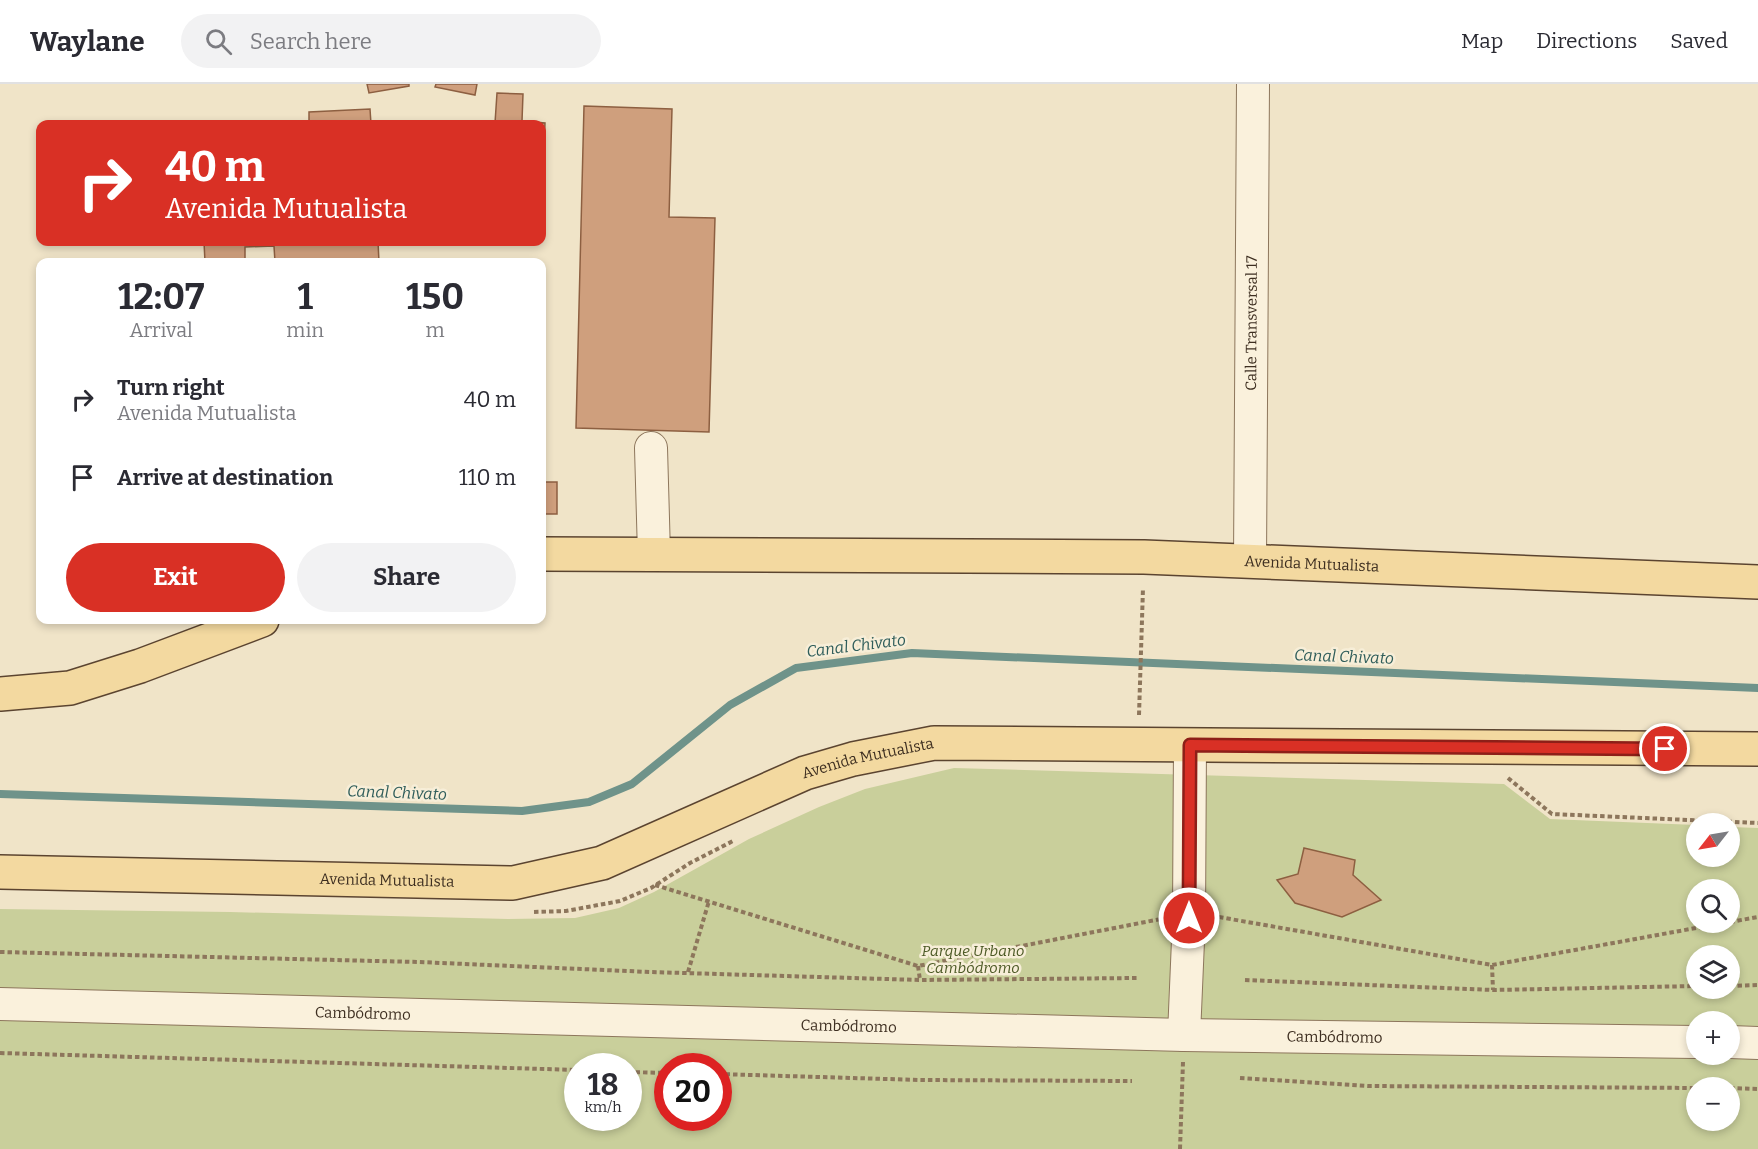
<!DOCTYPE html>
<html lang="en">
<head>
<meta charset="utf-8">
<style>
  :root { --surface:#fff; --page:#f2f2f3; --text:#2b2b33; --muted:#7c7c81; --line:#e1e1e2; --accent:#d93025 }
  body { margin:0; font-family:Bitter,serif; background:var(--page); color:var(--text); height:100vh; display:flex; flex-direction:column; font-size:22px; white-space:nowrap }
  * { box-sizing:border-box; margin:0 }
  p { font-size:20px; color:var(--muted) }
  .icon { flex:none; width:33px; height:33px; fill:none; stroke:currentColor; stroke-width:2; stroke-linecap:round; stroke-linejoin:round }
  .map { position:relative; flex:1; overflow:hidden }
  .side { position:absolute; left:36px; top:174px; width:510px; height:366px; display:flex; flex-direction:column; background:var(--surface); border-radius:12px; box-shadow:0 3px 9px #0003 }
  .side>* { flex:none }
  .banner { position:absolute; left:36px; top:36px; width:510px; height:126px; border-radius:12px; box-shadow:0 3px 9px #0003; background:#d93025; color:#fff; overflow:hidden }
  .needle { width:39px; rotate:239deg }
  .buttons { position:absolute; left:1686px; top:729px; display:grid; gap:12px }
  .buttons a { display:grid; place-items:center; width:54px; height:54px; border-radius:50%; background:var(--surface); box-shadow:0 3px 9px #0003; font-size:30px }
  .speed { position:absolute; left:564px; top:969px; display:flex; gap:12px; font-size:30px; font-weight:700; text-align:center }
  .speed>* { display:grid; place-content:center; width:78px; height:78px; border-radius:50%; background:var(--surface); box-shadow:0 3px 9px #0003; line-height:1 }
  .speed small { font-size:15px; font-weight:400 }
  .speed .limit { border:9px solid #d22; background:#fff; color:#111 }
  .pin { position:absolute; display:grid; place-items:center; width:51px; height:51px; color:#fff; margin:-26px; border:3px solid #fff; border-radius:50%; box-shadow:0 2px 6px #0007 }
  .me { position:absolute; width:66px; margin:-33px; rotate:0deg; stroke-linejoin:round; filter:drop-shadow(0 0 4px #0008) }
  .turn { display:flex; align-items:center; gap:21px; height:126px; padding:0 30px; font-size:27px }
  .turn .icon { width:78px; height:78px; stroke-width:2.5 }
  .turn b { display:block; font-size:42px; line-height:51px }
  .eta { display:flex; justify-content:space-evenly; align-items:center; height:102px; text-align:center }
  .eta b { font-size:36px; font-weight:700; line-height:42px }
  .action { display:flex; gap:12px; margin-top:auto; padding:12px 30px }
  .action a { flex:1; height:69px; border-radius:36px; background:var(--accent); color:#fff; font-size:24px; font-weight:700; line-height:69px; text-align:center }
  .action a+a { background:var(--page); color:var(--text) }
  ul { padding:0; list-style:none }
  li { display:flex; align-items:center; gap:18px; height:78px; padding:0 30px }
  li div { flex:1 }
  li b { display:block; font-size:22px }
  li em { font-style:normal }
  header { display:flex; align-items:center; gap:36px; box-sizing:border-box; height:84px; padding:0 30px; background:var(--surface); border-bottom:2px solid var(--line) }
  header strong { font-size:28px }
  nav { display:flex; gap:33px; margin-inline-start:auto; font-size:21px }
  .search { width:420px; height:54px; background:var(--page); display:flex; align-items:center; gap:15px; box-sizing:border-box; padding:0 21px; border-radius:33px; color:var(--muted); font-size:22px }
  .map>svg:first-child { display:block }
  .green { fill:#c9cf9b; fill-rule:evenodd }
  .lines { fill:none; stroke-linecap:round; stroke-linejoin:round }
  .stream { stroke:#6f938a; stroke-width:8 }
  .building { fill:#cf9f7d; stroke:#8d5f41; stroke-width:1.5 }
  .minor-casing { stroke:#8d765c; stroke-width:34 }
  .major-casing { stroke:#5b4430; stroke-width:36 }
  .path { stroke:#8d765c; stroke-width:4; stroke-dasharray:4.5 3; stroke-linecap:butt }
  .minor { stroke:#faf1dc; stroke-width:32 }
  .major { stroke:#f3d9a0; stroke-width:33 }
  .route-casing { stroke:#8d1f18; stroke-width:15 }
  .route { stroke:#d93025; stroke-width:10 }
  .labels { text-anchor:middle; stroke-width:5; stroke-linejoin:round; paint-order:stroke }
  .street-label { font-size:15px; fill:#3d2e20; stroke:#f7eed8 }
  .park-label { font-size:15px; font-style:italic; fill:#4d5a26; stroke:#f7eed8 }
  .water-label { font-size:16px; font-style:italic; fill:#2f5d5a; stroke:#f7eed8 }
</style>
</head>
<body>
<header>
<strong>Waylane</strong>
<div class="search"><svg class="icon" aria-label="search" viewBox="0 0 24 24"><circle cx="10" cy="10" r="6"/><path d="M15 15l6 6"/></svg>Search here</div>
<nav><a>Map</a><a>Directions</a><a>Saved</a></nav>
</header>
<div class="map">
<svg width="1758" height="1065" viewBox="0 0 1758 1065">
  <rect width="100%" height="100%" fill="#f0e4c8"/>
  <path class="green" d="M954,684L1504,700L1550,735L1696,741V772H1730V743L1758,744V1065H0V825L230,828L508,835L575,834L619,824L654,808L749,755L819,723L865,705ZM1696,806H1730V838H1696ZM1696,872H1730V904H1696ZM1696,938H1730V970H1696ZM578,982H628V1034H578ZM668,982H718V1034H668ZM1696,1004H1730V1036H1696Z"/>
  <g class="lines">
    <path class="stream" d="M0,710L522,727L589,718L632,700L730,621L796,584L912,569L1758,604"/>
  </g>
  <path class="building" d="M367,0H409V2L369,9Z
    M436,0H477L475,11L435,3Z
    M497,9L523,10L522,37L545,39L542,122V40H456V37L495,39Z
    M584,22L672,25L669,133L715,134L709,348L576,344Z
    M370,25L371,40H309V28Z
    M137,158H199L137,161Z
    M204,158H378L379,178H275L274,162L245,163V178H205Z
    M542,398H557V430H542Z
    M1304,764L1355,776L1353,791L1381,816L1342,833L1295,819L1277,796L1298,790Z"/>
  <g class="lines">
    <defs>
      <g id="minor">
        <path d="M651,364L654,470"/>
        <path id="s1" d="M1250,477L1253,0"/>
        <path id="s2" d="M0,920L1184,951L1696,958"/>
        <path d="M1184,951L1189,833L1190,661"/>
        <path d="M1730,958L1758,959"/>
      </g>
      <g id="major">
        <path id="s3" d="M542,470L1144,473L1758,498"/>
        <path d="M0,610L70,604L140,582L262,536"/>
        <path id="s4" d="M0,788L513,799L602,779L805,689L853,675L934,659L1758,665"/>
      </g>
    </defs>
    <use href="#minor" class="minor-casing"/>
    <use href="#major" class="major-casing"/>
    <path class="path" d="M1139,631L1143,504
      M1508,694L1552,730L1758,739
      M655,801L918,882L1161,835
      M534,828L566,827L620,817L651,804L690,779L733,757
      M1219,833L1492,881L1729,838
      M1730,838L1758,833
      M0,868L419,878L650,888L920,896L1137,894
      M1492,881L1493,906
      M918,882L920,896
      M688,888L709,817
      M1245,896L1493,906L1696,902
      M1730,902L1758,901
      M0,969L578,986
      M628,988L668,989
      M718,990L920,996L1132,997
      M1240,994L1369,1002L1696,1004
      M1730,1004L1758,1005
      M1180,1065L1183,978"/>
    <use href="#minor" class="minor"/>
    <use href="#major" class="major"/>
  </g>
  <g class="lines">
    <defs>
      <path id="route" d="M1189,834L1190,661L1665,665"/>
    </defs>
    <use href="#route" class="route-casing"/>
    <use href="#route" class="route"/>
  </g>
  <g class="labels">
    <g class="street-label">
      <text dy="5" stroke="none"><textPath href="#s1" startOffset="238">Calle Transversal 17</textPath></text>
      <text dy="5" stroke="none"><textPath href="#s3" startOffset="770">Avenida Mutualista</textPath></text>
      <text dy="5" stroke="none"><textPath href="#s4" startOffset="891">Avenida Mutualista</textPath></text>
      <text dy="5" stroke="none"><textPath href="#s4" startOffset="387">Avenida Mutualista</textPath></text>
      <text dy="5" stroke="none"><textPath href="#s2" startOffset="363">Cambódromo</textPath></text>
      <text dy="5" stroke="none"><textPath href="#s2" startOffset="849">Cambódromo</textPath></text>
      <text dy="5" stroke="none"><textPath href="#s2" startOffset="1335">Cambódromo</textPath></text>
    </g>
    <g class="park-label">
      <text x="973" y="872">Parque Urbano<tspan x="973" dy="17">Cambódromo</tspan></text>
    </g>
    <g class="water-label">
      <text transform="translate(856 561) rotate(-7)" y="6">Canal Chivato</text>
      <text transform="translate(1344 572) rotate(2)" y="6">Canal Chivato</text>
      <text transform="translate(397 708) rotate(2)" y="6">Canal Chivato</text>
    </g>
  </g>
</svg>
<div class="buttons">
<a><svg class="needle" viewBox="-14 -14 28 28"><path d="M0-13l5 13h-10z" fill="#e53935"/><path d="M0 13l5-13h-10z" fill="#7c7c81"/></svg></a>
<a><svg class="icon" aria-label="search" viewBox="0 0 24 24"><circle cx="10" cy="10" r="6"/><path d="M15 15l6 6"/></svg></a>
<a><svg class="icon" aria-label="layers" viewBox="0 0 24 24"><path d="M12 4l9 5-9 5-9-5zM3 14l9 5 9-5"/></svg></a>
<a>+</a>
<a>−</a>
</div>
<div class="speed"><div>18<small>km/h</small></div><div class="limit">20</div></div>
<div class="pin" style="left:1665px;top:665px;background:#d93025"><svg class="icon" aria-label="arrive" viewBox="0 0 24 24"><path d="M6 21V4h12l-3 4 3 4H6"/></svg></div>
<svg class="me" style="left:1189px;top:834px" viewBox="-20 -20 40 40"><circle r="17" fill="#d93025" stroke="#fff" stroke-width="3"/><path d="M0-11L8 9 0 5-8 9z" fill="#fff"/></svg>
<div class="banner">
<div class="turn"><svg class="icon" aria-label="right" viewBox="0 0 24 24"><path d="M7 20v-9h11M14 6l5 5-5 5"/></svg><div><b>40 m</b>Avenida Mutualista</div></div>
</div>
<section class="side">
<div class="eta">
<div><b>12:07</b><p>Arrival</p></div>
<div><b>1</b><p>min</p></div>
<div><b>150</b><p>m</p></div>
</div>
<ul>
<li><svg class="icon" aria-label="right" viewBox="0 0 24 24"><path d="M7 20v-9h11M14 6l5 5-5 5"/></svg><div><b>Turn right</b><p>Avenida Mutualista</p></div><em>40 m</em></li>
<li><svg class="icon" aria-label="arrive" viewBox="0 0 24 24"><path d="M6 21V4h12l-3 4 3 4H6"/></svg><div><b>Arrive at destination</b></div><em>110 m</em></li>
</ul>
<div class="action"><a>Exit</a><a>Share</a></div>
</section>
</div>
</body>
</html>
